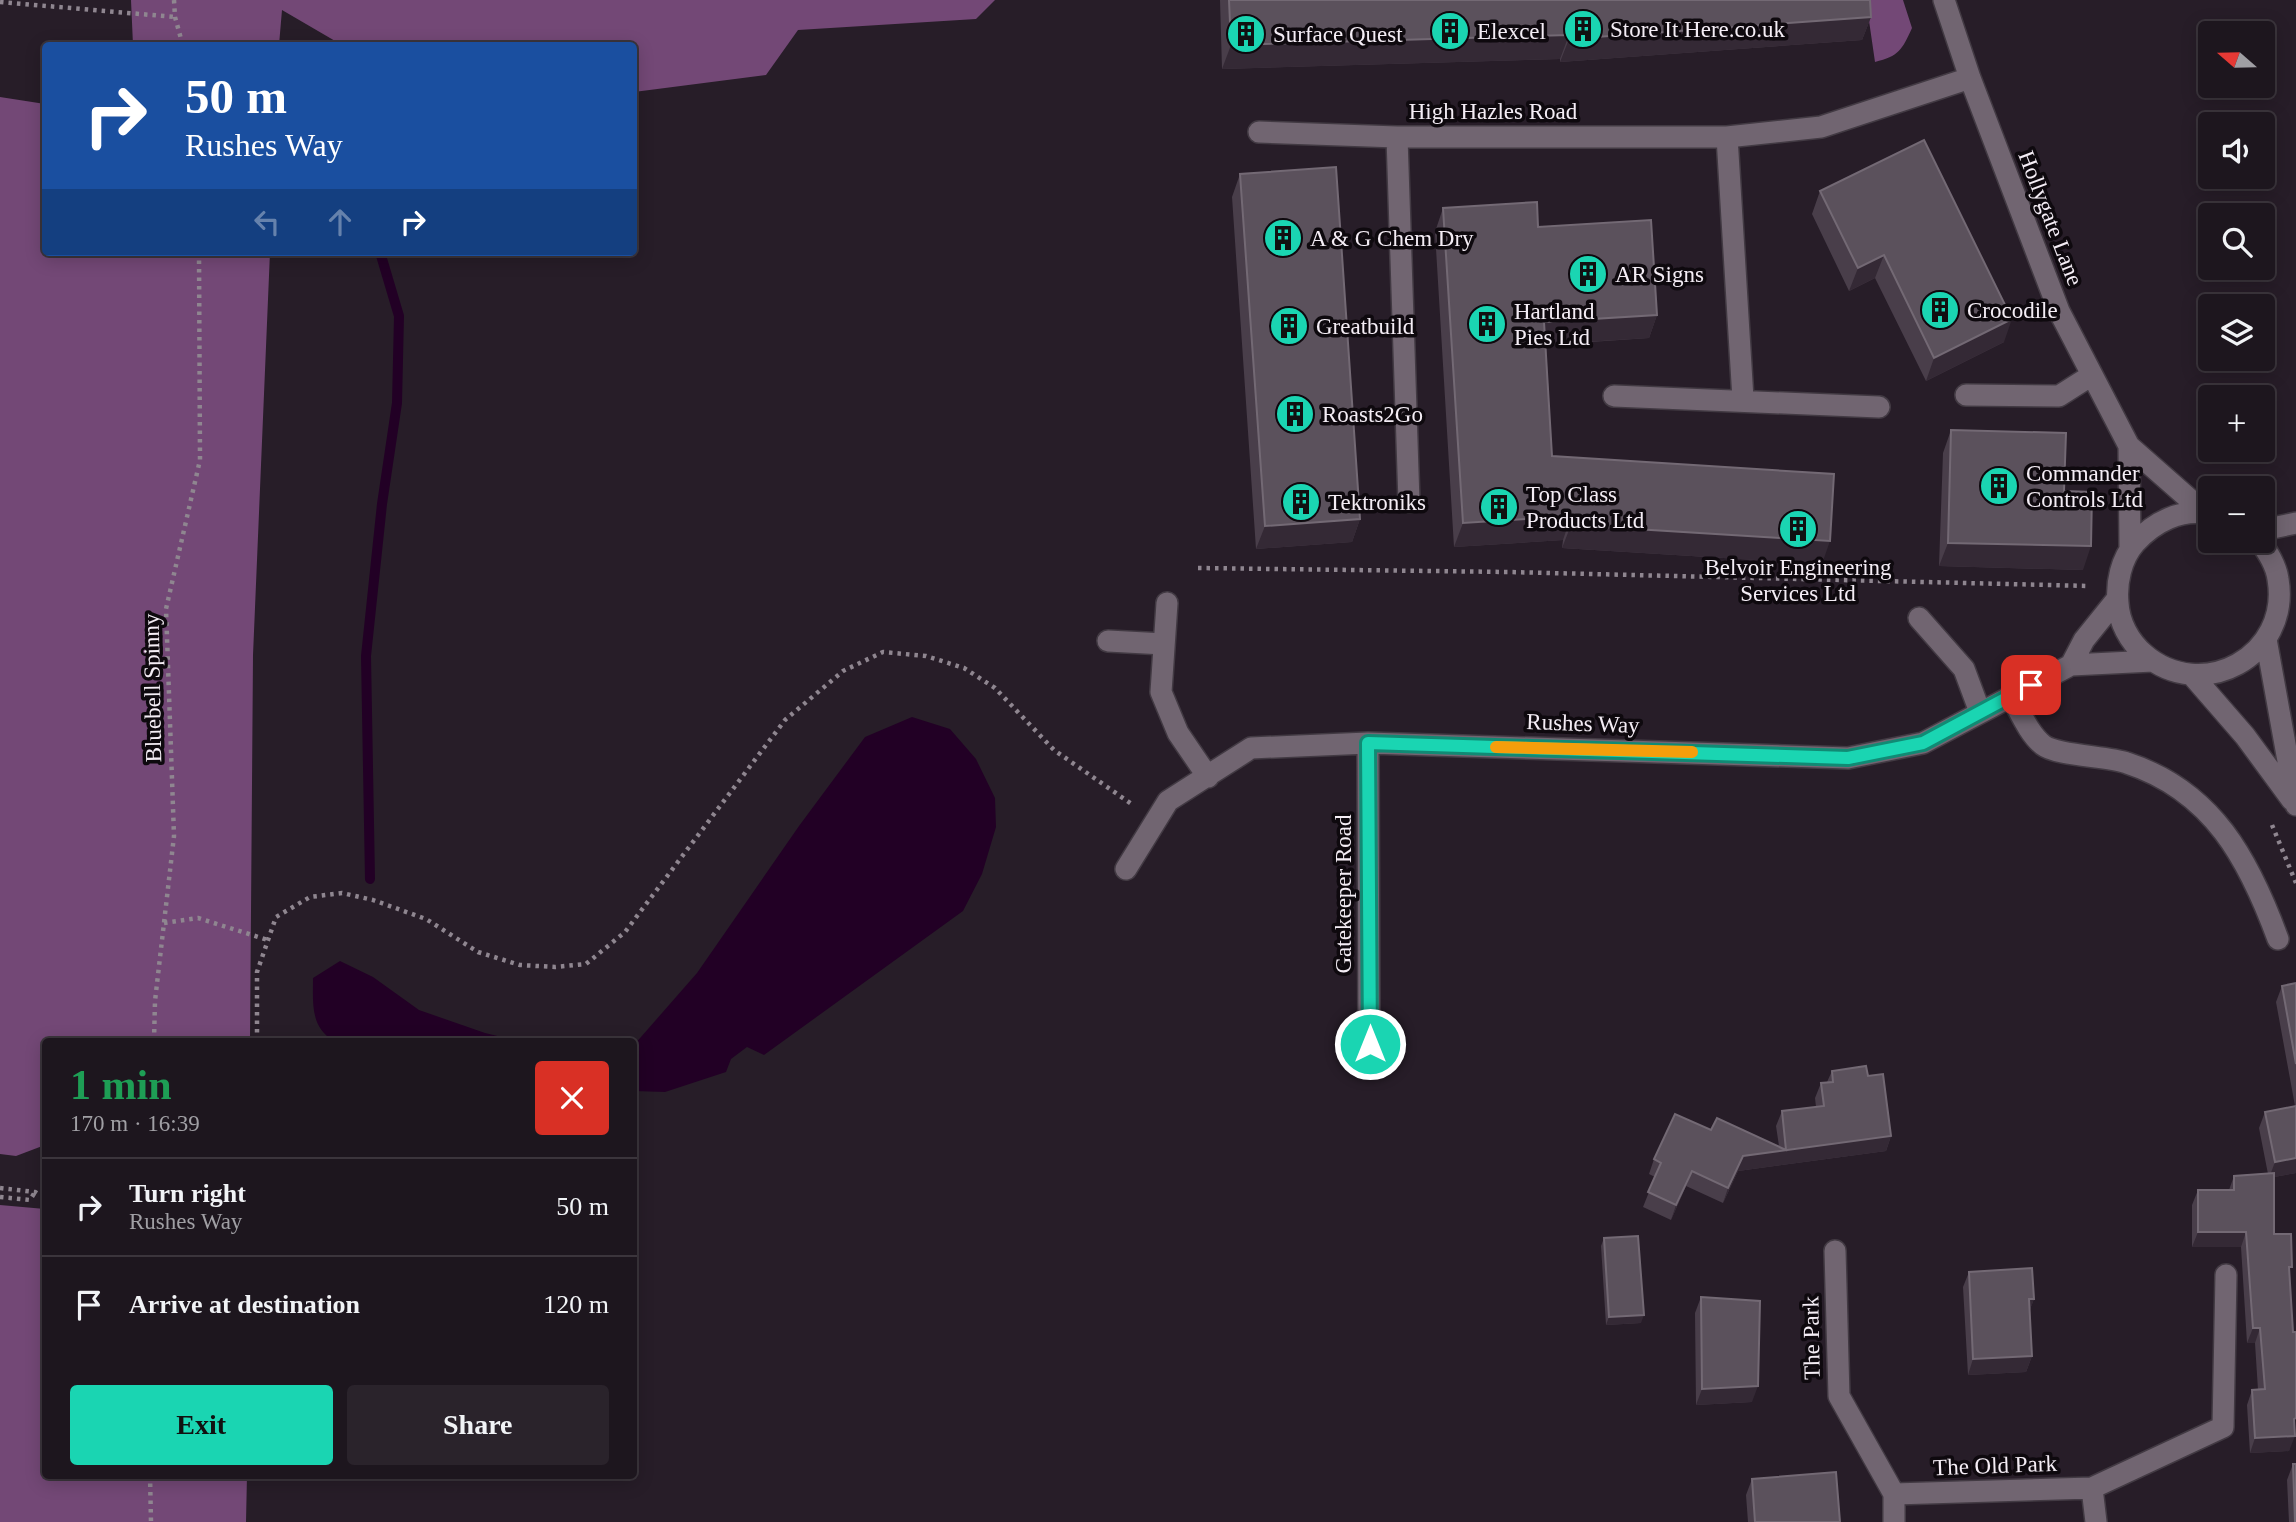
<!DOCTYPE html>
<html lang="en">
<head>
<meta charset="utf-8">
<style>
  :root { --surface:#1d161e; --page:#2a232b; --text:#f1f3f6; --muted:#a09fa4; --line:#3b353c; --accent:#1ad5b2 }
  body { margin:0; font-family:"Times New Roman",serif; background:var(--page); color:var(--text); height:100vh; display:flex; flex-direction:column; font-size:26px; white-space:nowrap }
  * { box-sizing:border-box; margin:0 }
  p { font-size:23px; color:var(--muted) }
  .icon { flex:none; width:38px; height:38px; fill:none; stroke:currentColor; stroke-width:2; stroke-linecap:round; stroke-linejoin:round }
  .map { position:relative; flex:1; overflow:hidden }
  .side { position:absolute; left:42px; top:1038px; width:595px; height:441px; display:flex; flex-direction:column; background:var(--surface); border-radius:7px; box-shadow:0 4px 18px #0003,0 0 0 2px var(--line) }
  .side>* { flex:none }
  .guide { position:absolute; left:42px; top:42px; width:595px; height:214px; border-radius:7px; box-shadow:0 4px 18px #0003,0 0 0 2px var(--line); background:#1a4fa0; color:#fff; overflow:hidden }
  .needle { width:46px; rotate:290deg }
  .controls { position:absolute; left:2198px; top:21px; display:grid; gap:14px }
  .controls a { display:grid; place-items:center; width:77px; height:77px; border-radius:7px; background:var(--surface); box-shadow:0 4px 18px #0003,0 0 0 2px var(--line); font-size:35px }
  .pin { position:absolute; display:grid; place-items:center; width:60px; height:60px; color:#fff; margin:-30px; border-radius:14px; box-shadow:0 4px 10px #0006 }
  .me { position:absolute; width:77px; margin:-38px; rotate:0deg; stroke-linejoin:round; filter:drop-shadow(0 0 5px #0008) }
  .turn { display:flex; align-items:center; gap:24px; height:147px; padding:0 28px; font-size:32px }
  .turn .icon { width:91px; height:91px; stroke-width:2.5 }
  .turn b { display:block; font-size:49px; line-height:60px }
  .lanes { display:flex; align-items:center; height:66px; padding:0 28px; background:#0003; justify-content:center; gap:35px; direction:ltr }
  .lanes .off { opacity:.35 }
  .round { display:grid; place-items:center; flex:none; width:74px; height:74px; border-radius:7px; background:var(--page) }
  .overview { display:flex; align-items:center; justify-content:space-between; height:119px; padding:0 28px }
  h1 { font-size:42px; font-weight:800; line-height:52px; color:#1e9e55 }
  .primary-button { display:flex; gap:14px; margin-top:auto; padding:14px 28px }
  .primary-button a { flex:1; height:80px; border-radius:7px; background:var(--accent); color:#111; font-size:28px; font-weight:800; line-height:80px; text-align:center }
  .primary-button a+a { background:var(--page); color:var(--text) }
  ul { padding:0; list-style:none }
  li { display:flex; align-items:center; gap:21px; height:98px; padding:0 28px; border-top:2px solid var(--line) }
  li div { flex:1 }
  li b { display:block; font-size:26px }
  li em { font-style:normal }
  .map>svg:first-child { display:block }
  .forest { fill:#734876 }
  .water { fill:#220025 }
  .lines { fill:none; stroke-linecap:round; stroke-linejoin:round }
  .stream { stroke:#220025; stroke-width:10 }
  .minor-casing { stroke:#423a43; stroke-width:24 }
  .path { stroke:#8f8690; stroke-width:4.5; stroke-dasharray:3.5 5; stroke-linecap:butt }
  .minor { stroke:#716571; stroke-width:21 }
  .wall { fill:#493e4a }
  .shaded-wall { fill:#342935 }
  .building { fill:#5b515c; stroke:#736974; stroke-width:2 }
  .route-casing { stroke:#118a74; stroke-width:18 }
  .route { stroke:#1ad5b2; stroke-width:12 }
  .slow { stroke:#f59e0b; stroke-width:12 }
  .labels { text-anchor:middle; stroke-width:7; stroke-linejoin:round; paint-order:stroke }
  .poi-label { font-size:23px; fill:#f4edf5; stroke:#0e090e; text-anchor:start }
  .street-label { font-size:23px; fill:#f4edf5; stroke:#0e090e }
</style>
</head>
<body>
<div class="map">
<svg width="2296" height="1522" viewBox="0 0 2296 1522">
  <rect width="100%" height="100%" fill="#271d28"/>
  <path class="forest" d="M131,0H995L976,19L798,30L766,75L634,92V46L342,45L282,10L279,45H133Z
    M1866,0H1903L1912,28C1902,50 1899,56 1875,62Z
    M0,97L45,104L46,252H270L253,655L250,1041H46L45,1145L16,1156L0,1154Z
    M0,1205L45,1209L46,1475H247L246,1522H0Z"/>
  <path class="water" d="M912,717L950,729L976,759L995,798L996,827L982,874L963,911L764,1055L747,1047L731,1059L726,1072L665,1092L634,1091V1045L697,973L799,826L865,737Z
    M340,961L373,977L419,1010L485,1033L519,1041H334C310,1027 313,1003 313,978Z"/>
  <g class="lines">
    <path class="stream" d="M370,879L366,656L382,504L397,403L399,316L380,252"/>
    <defs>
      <path id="minor" d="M1944,0L1970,78L2059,311L2129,446L2204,512
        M1259,132L1397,137H1727L1821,127L1970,78
        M1397,137L1409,502
        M1727,137L1743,399
        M1966,395L2059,396L2092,375
        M1614,396L1879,407
        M2129,446L2130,548
        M2210,514C2181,508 2154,522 2135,543C2121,559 2116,583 2118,603C2119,622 2129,641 2144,654C2202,704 2291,656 2278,579C2276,565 2268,553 2260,541
        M2263,530L2296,523
        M1167,603L1161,692L1178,733L1208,777
        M1919,618L1964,669L1980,712
        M2266,639L2296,805
        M1108,641L1164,644
        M2071,665L2084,640L2117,599
        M2192,675L2245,736L2292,800
        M2011,696C2020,712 2029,734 2043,745C2057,756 2108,756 2127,763C2213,791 2249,860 2278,939
        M1368,743L1369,1044
        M1126,869L1168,801L1251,748L1368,743L1848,758L1923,743L2071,665L2153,661
        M1835,1251L1839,1396L1894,1494
        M2092,1488L2223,1427L2226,1275
        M1894,1522V1494L2092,1488L2096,1522"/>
    </defs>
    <use href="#minor" class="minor-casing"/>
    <path class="path" d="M174,0L175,17L183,46
      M0,2L175,17
      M1198,568L1508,572L2090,586
      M2272,825L2296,883
      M164,923L198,918L268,940
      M154,1041L155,1001L174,836L166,609L200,460L199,252
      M257,1041V972L276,917L310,897L342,893L373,900L426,919L478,952L520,965L555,967L586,964L625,932L785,720L843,671L883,652L926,656L964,668L995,688L1054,750L1133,805
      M0,1188L35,1192L46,1199
      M0,1197L30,1200L35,1192
      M150,1475L151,1522"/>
    <use href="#minor" class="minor"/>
  </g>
  <path class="wall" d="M1220,0H1870L1871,17L1862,40L1560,62V59L1222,69Z
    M1240,174L1360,519L1352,542L1256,549L1232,197Z
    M1820,191L2004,342L1926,381L1875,278L1849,291L1812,214Z
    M1443,208L1538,227L1657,315L1649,338L1546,345L1552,456L1822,564L1562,548L1563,540L1454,547L1435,232Z
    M1951,430L2064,491L2083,570L1939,566L1943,453Z
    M2296,983V1173L2274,1177V1234L2290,1273L2294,1426L2289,1451L2250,1453L2247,1405L2252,1390H2258L2255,1343H2247L2241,1247H2192V1205L2198,1190H2229L2234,1176L2268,1174L2259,1128L2265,1112L2295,1106L2276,1002L2282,986Z
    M1832,1071L1868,1076L1891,1136L1886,1151L1738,1171L1723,1203L1686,1186L1671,1220L1643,1207L1655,1177L1649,1174L1654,1159L1711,1130L1779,1146L1776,1126L1782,1111L1816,1107L1815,1098L1821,1083L1827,1082Z
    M1604,1238L1641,1323L1606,1325L1601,1246Z
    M1969,1272L2034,1299L2030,1309L2032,1356L2026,1372L1968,1375L1963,1287Z
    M1701,1297L1752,1402L1696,1405L1695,1313Z
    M2293,1464L2296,1522H2289L2287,1480Z
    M1752,1479L1840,1522H1748L1746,1495Z"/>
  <path class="shaded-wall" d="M1871,17L1862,40L1560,62L1569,39Z
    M1569,35L1560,59L1222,69L1231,45Z
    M1884,255L1875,278L1849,291L1858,268Z
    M1657,315L1649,338L1536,345L1544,322Z
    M2012,319L2004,342L1926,381L1934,358Z
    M1571,516L1563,540L1454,547L1463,523Z
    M1360,519L1352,542L1256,549L1265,526Z
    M1571,525L1830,541L1822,564L1562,548Z
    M1948,543L2091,546L2083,570L1939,566Z
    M1891,1136L1886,1151L1738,1171L1723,1203L1728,1188L1743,1156Z
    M2296,1158V1173L2269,1178L2275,1162Z
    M1692,1171L1686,1186L1671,1220L1676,1205Z
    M2198,1232H2246L2241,1247H2192Z
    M2029,1299H2034L2028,1315Z
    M1644,1315L1641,1323L1606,1325L1609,1317Z
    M2253,1328H2260L2255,1343H2247Z
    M2032,1356L2026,1372L1968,1375L1973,1359Z
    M1758,1386L1752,1402L1696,1405L1702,1389Z
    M2295,1436L2289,1451L2250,1453L2255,1438Z"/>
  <path class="building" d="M1229,0H1870L1871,17L1569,39V35L1231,45Z
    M1924,140L2012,319L1934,358L1884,255L1858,268L1820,191Z
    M1336,167L1360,519L1265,526L1240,174Z
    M1537,202L1538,227L1651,220L1657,315L1544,322L1552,456L1834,474L1830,541L1571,525V516L1463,523L1443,208Z
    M1951,430L2066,433L2064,491L2092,492L2091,546L1948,543Z
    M2296,983V1064L2282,986Z
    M1866,1066L1868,1076L1883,1074L1891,1136L1743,1156L1728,1188L1692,1171L1676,1205L1648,1192L1661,1163L1654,1159L1675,1114L1711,1130L1717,1118L1786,1150L1782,1111L1824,1106L1821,1083L1833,1082L1832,1071Z
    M2296,1106V1158L2275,1162L2265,1112Z
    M2274,1173V1234H2291L2292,1267H2289L2293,1332H2296V1418L2294,1419L2295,1436L2255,1438L2252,1390L2265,1389L2260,1328H2253L2246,1232H2198V1190H2234V1176Z
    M1638,1236L1644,1315L1609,1317L1604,1238Z
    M2032,1268L2034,1299H2029L2032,1356L1973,1359L1969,1272Z
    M1701,1297L1760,1301L1758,1386L1702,1389Z
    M2293,1464H2296V1522H2295Z
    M1836,1472L1840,1522H1755L1752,1479Z"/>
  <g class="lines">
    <defs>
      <path id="route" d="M1370,1044L1368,743L1848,758L1923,743L2031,685"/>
    </defs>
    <use href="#route" class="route-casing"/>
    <use href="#route" class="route"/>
    <path class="slow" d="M1496,747L1692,752"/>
  </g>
  <defs>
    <symbol id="building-disc" viewBox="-11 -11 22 22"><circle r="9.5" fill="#1ad5b2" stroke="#0e090e"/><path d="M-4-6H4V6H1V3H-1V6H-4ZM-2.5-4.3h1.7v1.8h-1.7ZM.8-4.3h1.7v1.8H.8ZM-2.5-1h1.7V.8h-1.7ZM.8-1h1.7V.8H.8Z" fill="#111"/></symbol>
  </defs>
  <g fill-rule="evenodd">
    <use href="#building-disc" x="1561" y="7" width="44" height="44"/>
    <use href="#building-disc" x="1428" y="9" width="44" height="44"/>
    <use href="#building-disc" x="1224" y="12" width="44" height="44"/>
    <use href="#building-disc" x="1261" y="216" width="44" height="44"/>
    <use href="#building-disc" x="1566" y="252" width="44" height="44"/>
    <use href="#building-disc" x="1918" y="288" width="44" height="44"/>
    <use href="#building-disc" x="1465" y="302" width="44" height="44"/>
    <use href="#building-disc" x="1267" y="304" width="44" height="44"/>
    <use href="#building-disc" x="1273" y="392" width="44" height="44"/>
    <use href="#building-disc" x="1977" y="464" width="44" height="44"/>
    <use href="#building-disc" x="1279" y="480" width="44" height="44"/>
    <use href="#building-disc" x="1477" y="485" width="44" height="44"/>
    <use href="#building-disc" x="1776" y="507" width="44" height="44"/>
  </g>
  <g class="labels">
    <g class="poi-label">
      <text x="1610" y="37">Store It Here.co.uk</text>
      <text x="1477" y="39">Elexcel</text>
      <text x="1273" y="42">Surface Quest</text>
      <text x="1310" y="246">A &amp; G Chem Dry</text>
      <text x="1615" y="282">AR Signs</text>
      <text x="1967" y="318">Crocodile</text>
      <text x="1514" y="319">Hartland<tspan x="1514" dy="26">Pies Ltd</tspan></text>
      <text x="1316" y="334">Greatbuild</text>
      <text x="1322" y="422">Roasts2Go</text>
      <text x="2026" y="481">Commander<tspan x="2026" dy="26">Controls Ltd</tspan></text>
      <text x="1526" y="502">Top Class<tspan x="1526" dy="26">Products Ltd</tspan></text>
      <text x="1328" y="510">Tektroniks</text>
      <text x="1798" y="575" text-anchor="middle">Belvoir Engineering<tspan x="1798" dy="26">Services Ltd</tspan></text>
    </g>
    <g class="street-label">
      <text x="1493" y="119">High Hazles Road</text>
      <text transform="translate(2051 218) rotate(69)" y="8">Hollygate Lane</text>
      <text transform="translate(152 688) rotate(-91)" y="8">Bluebell Spinny</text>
      <text transform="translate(1583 723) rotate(2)" y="8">Rushes Way</text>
      <text transform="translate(1343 894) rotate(-90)" y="8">Gatekeeper Road</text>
      <text transform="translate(1811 1338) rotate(-91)" y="8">The Park</text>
      <text transform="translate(1995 1465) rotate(-2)" y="8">The Old Park</text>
    </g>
  </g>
</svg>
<div class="controls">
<a><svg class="needle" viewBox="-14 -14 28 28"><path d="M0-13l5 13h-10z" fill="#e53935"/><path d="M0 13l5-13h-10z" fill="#a09fa4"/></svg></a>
<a><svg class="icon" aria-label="sound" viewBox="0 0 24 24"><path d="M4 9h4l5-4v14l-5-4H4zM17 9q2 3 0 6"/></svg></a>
<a><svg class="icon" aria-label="search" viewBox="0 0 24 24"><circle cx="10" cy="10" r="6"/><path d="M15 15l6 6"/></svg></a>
<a><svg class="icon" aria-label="layers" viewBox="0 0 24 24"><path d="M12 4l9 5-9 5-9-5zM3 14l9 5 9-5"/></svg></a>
<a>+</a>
<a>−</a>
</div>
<div class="pin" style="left:2031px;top:685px;background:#d93025"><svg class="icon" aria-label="arrive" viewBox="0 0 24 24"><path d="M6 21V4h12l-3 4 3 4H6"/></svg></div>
<svg class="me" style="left:1370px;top:1044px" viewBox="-20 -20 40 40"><circle r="17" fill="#1ad5b2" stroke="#fff" stroke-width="3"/><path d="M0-11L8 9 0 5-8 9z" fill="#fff"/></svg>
<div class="guide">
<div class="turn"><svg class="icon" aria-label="right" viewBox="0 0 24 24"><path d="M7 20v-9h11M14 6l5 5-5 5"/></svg><div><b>50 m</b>Rushes Way</div></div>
<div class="lanes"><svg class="icon off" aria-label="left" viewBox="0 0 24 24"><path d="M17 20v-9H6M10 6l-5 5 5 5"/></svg><svg class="icon off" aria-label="ahead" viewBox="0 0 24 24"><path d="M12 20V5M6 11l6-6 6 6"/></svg><svg class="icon" aria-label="right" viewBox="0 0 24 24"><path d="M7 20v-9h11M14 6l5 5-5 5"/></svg></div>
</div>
<section class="side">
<div class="overview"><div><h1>1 min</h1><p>170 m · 16:39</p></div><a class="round" style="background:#d93025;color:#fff"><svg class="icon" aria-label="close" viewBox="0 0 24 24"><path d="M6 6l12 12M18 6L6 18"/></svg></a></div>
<ul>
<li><svg class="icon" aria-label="right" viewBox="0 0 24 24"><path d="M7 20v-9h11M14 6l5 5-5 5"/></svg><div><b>Turn right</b><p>Rushes Way</p></div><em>50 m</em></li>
<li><svg class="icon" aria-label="arrive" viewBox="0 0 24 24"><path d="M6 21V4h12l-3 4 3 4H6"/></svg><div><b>Arrive at destination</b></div><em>120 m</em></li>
</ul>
<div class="primary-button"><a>Exit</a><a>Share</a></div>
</section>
</div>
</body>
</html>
